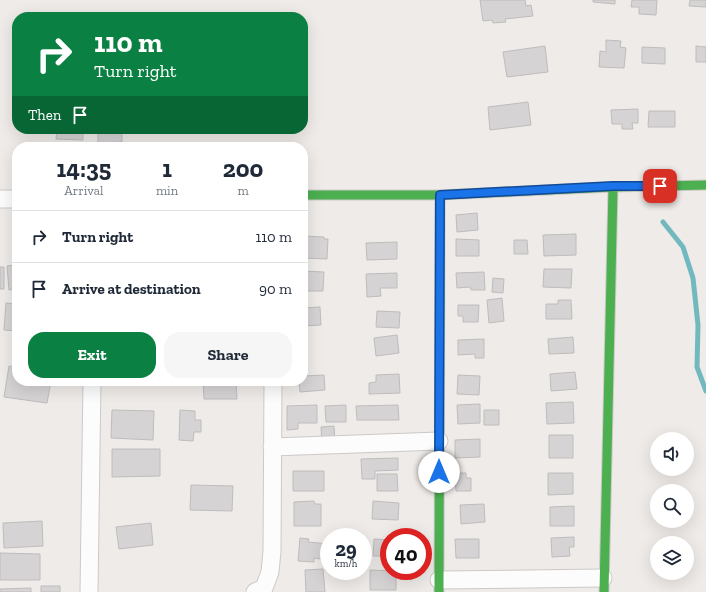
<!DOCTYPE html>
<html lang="en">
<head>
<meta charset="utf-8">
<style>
  :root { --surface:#fff; --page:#f6f6f7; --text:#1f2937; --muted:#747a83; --line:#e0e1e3; --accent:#0b8043 }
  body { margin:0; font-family:"Zilla Slab",serif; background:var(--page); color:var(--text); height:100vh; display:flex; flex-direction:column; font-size:15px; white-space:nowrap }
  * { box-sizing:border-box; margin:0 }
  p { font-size:13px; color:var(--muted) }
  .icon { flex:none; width:22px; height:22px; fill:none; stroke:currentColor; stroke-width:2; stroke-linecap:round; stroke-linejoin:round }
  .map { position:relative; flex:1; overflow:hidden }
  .panel { position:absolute; left:12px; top:142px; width:296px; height:244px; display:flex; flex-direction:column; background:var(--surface); border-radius:16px; box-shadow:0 4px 16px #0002 }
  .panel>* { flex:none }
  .top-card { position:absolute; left:12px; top:12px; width:296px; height:122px; border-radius:16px; box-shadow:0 4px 16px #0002; background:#0b8043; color:#fff; overflow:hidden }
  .fabs { position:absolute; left:650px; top:432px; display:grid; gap:8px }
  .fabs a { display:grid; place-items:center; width:44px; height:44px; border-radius:50%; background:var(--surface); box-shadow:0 4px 16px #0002; font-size:20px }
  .speed { position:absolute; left:320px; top:528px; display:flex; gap:8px; font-size:20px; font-weight:700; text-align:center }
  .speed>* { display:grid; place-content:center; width:52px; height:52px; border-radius:50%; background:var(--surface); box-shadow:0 4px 16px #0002; line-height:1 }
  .speed small { font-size:10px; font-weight:400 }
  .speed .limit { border:6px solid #d22; background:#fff; color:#111 }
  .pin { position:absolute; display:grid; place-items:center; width:34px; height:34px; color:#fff; margin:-17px; border-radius:8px; box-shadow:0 2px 6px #0006 }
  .me { position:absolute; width:44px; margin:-22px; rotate:0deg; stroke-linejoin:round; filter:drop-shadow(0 0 3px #0008) }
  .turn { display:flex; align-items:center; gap:14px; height:84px; padding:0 16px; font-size:18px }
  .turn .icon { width:52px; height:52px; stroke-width:2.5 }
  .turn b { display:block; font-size:28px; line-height:34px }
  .then { display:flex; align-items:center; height:38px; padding:0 16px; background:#0003; gap:8px; font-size:15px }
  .eta { display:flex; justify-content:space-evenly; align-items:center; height:68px; text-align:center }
  .eta b { font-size:24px; font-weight:800; line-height:28px }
  .cta { display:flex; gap:8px; margin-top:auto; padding:8px 16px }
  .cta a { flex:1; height:46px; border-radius:16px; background:var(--accent); color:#fff; font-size:16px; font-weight:800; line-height:46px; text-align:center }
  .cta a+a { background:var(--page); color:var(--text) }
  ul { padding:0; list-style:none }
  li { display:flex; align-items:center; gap:12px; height:52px; padding:0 16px; border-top:1px solid var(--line) }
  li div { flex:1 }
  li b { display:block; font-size:15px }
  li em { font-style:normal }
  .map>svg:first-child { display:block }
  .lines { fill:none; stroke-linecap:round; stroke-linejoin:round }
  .stream { stroke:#71b9bf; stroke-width:5 }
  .building { fill:#d6d3d4; stroke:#bebcbc }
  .street-casing { stroke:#ccc9c7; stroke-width:19 }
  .fast-casing { stroke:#ccc9c7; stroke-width:11 }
  .street { stroke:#fdfcfc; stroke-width:17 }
  .fast { stroke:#4caf50; stroke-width:9 }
  .route-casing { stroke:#114b97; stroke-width:10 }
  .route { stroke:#1a73e8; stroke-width:7 }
</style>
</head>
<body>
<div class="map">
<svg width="706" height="592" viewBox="0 0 706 592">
  <rect width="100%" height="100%" fill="#efebe8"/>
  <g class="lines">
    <path class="stream" d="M663,222L683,247L693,278L698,325L697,367L706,391"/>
  </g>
  <path class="building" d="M480,0H525L526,6L531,5L533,16L505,19L506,22L493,23L492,20L483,21Z
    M593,0H615V4L593,2Z
    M632,0H657L656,15L639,14V7H631Z
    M690,0H706V7L689,6Z
    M606,40L621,41L620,47L626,48L624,68L599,67L600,51L606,52Z
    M545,46L548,72L507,77L503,52Z
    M696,46L706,47V62H696Z
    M642,47L665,48V64L642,63Z
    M528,102L531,125L490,130L488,107Z
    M638,109V123H632L633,129H622V124H612L611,110Z
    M649,111H675V127H648Z
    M57,129H83V140L56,139Z
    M98,129H122V142L98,143Z
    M477,213L478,230L457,232L456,215Z
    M15,228H17V252H14Z
    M576,234V255L544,256L543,235Z
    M303,236L324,237V239H328L327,259L303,258Z
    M456,239L479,240V256H456Z
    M514,240H527L528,254H514Z
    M397,242V259L367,260L366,243Z
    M17,265V289L9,290L7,266Z
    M0,267H4V289H0Z
    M544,269H572L571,288L543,287Z
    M303,271L324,272L323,291H303Z
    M484,272L485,290H471L470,287L457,288L456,273Z
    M397,273V288H380L381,296L367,297L366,274Z
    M493,278L504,279L503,293L492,292Z
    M502,298L504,321L489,323L487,300Z
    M558,300H571L572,319H546V304H558Z
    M6,303L17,304V331L4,330Z
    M458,305H479L478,322H463V316H458Z
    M320,307L321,325L303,326V308Z
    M377,311L400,312L399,328L376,327Z
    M397,335L399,353L376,356L374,338Z
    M573,337L574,353L549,354L548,339Z
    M484,339V358H475V354L458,355V340Z
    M9,366L17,367V381H51L47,403L4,397Z
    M575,372L577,389L551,391L550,374Z
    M399,374L400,393L369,394V383L376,382V375Z
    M324,375L325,390L300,392L299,381H303V376Z
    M458,375L480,376L479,395L457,394Z
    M203,381H236L237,399H204Z
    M573,402L574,423L547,424L546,403Z
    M480,404V423L458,424L457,405Z
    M317,405V423H298V429L287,430V406Z
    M346,405V422H326L325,406Z
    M398,405L399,420H357L356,406Z
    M112,410L154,411L153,440L111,438Z
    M180,410L195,411V420H201V432H194L193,441L179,440Z
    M484,410H499V425H484Z
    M334,426L335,444L322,445L321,427Z
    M549,435H573V458H549Z
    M480,439V457L455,458V440Z
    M112,449H160V476L112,477Z
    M398,458V470L375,471V479H362L361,459Z
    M293,471H324V491H293Z
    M455,473H466V478H471V491H456Z
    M548,473H573V494L548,495Z
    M377,474H397L398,491H377Z
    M191,485L233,486L232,511L190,510Z
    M314,501L315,504H321V526H294V502Z
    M373,501L399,503L398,520L372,519Z
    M484,504L485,522L461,524L460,505Z
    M574,506V526H550V507Z
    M42,521L43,546L4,548L3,523Z
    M151,523L153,545L119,549L116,527Z
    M574,537V547H569L570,556L552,557L551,538Z
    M300,538L309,539L308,542L329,544V560L314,558V562L298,561Z
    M374,539L389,540V556H373Z
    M455,539H479V558H456Z
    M0,553L40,554V580H0Z
    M323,569L325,592H306L305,570Z
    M370,570L396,571V590H370Z
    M41,586H60V592H41Z
    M31,588V592H0V589Z"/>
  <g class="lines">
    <defs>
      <path id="street" d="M0,199H17
        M272,447L439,441
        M439,580L603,578
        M89,592L92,381
        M255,592L264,588L270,572L272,551L273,381"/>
      <path id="fast" d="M303,195H440L613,187L706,185
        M439,592L440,195
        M604,592L613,187"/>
    </defs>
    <use href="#street" class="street-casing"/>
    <use href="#fast" class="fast-casing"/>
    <use href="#street" class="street"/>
    <use href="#fast" class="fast"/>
  </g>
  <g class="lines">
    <defs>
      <path id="route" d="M439,472L440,195L613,186H660"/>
    </defs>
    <use href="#route" class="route-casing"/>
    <use href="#route" class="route"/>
  </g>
</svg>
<div class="fabs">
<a><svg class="icon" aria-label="sound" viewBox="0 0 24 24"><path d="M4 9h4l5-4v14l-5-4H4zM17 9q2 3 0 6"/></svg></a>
<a><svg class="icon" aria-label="search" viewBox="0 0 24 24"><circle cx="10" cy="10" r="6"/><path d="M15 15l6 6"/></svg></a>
<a><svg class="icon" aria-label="layers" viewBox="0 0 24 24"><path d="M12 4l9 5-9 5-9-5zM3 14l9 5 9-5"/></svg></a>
</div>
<div class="speed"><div>29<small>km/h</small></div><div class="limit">40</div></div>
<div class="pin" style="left:660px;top:186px;background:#d93025"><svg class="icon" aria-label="arrive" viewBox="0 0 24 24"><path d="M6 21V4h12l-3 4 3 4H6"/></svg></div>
<svg class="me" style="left:439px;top:472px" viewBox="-20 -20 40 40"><circle r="19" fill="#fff"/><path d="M0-13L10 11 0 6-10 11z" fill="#1a73e8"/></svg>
<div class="top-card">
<div class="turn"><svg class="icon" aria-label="right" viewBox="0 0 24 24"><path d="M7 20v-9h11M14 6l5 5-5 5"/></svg><div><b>110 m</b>Turn right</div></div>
<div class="then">Then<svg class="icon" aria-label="arrive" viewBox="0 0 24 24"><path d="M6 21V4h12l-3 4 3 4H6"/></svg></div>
</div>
<section class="panel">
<div class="eta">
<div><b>14:35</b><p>Arrival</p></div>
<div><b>1</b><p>min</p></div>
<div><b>200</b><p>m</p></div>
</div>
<ul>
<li><svg class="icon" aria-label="right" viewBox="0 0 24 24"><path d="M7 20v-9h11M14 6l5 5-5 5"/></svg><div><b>Turn right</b></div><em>110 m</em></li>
<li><svg class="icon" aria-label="arrive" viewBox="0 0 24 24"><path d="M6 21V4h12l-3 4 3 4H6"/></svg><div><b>Arrive at destination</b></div><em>90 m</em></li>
</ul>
<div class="cta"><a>Exit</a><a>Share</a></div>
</section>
</div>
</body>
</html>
